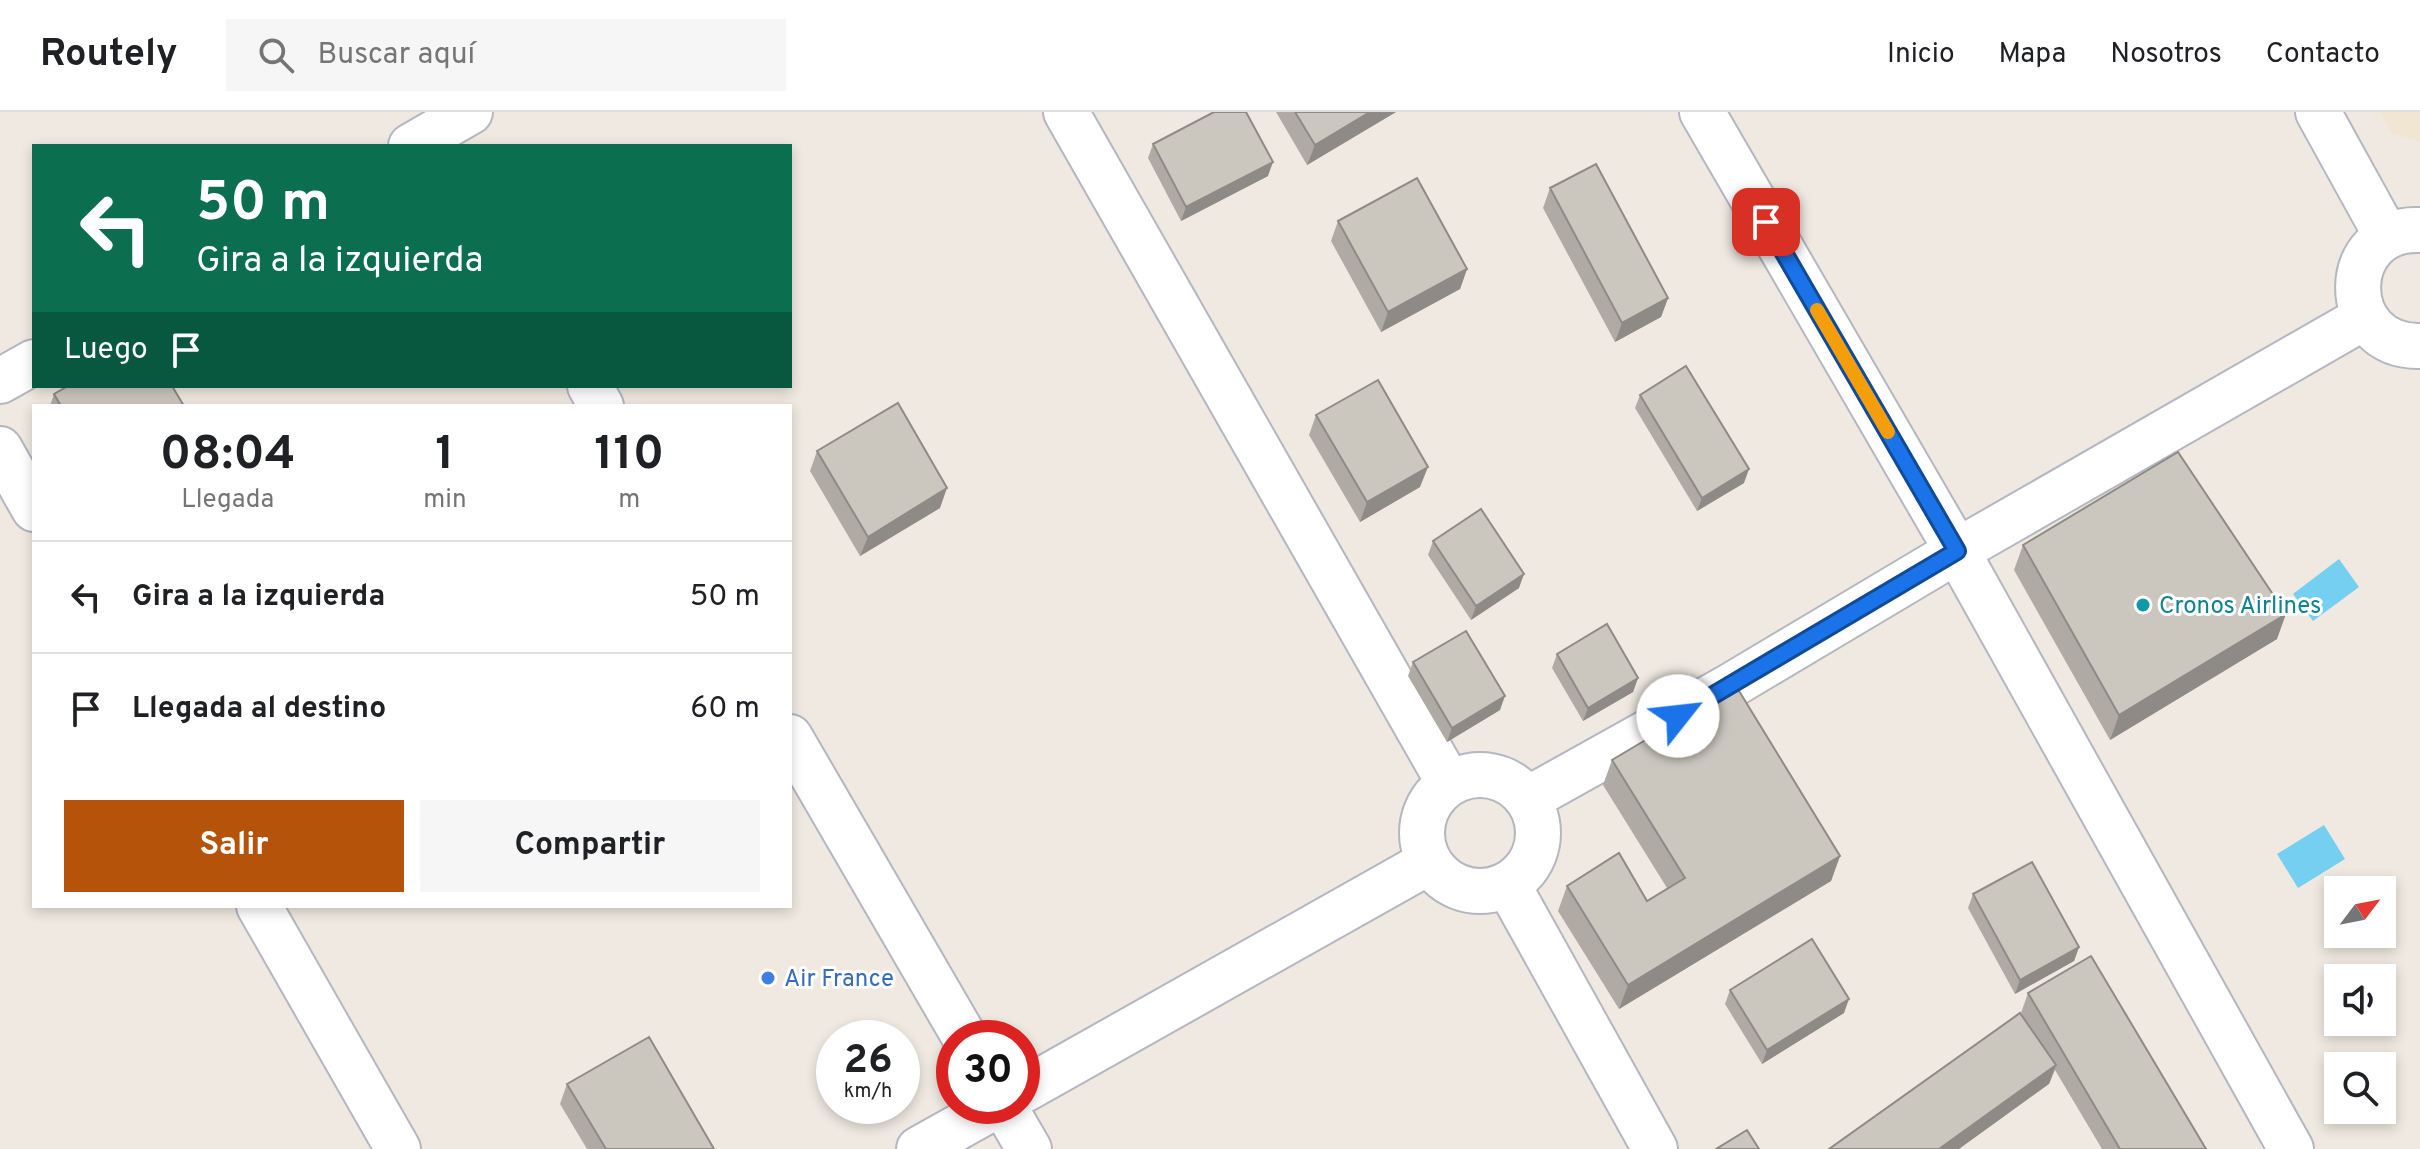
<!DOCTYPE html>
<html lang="es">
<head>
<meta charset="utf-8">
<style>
  :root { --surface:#fff; --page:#f6f6f6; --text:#202124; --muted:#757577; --line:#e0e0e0; --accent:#b45309 }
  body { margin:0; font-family:Overpass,sans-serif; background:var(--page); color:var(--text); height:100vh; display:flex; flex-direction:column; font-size:30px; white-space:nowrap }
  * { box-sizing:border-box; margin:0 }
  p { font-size:26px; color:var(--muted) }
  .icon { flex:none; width:44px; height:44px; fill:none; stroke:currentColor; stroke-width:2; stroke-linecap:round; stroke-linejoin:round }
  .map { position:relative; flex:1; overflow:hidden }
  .details { position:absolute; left:32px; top:292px; width:760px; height:504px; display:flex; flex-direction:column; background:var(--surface); border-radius:0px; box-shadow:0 4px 12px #0003 }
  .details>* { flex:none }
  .banner { position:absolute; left:32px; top:32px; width:760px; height:244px; border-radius:0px; box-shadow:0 4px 12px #0003; background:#0b6e4f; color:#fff; overflow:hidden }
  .needle { width:52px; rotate:58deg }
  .tools { position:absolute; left:2324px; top:764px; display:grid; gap:16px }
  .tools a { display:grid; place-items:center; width:72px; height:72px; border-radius:0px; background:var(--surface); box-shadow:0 4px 12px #0003; font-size:40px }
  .speed { position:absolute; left:816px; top:908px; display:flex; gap:16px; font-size:40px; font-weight:700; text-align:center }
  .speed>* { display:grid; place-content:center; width:104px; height:104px; border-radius:50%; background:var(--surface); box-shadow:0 4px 12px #0003; line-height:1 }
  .speed small { font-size:20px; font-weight:400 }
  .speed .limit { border:12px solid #d22; background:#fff; color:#111 }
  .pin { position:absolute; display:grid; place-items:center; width:68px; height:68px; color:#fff; margin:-34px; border-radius:16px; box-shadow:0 4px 12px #0006 }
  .me { position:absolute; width:88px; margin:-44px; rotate:61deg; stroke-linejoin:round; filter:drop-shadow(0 0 6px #0008) }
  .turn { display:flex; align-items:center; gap:28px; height:168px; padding:0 32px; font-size:36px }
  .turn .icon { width:104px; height:104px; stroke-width:2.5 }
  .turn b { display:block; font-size:56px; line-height:68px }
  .then { display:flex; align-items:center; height:76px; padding:0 32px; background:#0003; gap:16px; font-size:30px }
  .eta { display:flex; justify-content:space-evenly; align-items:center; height:136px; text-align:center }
  .eta b { font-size:48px; font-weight:700; line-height:56px }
  .action { display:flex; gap:16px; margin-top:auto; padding:16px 32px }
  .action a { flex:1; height:92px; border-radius:0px; background:var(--accent); color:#fff; font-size:32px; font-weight:700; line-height:92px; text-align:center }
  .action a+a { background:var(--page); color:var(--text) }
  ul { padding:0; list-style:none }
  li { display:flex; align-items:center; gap:24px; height:112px; padding:0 32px; border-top:2px solid var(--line) }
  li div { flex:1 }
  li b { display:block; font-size:30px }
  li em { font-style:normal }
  header { display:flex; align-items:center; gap:48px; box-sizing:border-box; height:112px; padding:0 40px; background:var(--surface); border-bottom:2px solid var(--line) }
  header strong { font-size:38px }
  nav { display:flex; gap:44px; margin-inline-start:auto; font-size:28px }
  .search { width:560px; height:72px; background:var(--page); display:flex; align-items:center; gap:20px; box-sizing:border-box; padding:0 28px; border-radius:0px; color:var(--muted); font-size:30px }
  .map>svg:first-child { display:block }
  .education { fill:#f0e6d1 }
  .water { fill:#75cff0 }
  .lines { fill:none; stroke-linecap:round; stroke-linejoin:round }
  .minor-casing { stroke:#b4b7c1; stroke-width:48 }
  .minor { stroke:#fff; stroke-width:44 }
  .wall { fill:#afaba4 }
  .shaded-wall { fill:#8e8b86 }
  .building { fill:#cbc7bf; stroke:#8e8b86; stroke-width:2 }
  .route-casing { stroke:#114b97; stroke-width:20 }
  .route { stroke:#1a73e8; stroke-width:14 }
  .slow { stroke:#f59e0b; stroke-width:14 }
  .culture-dot { fill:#0f9aa8; stroke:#fff; stroke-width:3 }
  .shop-dot { fill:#3f7fe0; stroke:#fff; stroke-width:3 }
  .labels { text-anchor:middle; stroke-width:6; stroke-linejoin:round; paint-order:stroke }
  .culture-label { font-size:24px; fill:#0d838f; stroke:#fff; text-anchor:start }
  .shop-label { font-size:24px; fill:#366cbe; stroke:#fff; text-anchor:start }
</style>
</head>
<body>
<header>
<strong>Routely</strong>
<div class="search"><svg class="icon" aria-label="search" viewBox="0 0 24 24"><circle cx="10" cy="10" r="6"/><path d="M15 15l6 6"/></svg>Buscar aquí</div>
<nav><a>Inicio</a><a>Mapa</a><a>Nosotros</a><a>Contacto</a></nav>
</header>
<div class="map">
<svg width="2420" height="1037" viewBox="0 0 2420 1037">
  <rect width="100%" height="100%" fill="#efe9e1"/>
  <path class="education" d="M2380,0H2420V29L2392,22Z"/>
  <path class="water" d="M2339,447L2359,475L2313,509L2293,482Z
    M2324,713L2345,747L2298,776L2277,742Z"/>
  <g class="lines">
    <defs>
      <path id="minor" d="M1066,0L1449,671
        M1702,0L1957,439L2291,1037
        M2318,0L2387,125
        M411,34L470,0
        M2420,118C2339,114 2336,235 2420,234
        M0,269L34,250
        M590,274L601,294
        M0,337L34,397
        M790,625L965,926
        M1422 721a58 58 0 1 1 116 0a58 58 0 1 1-116 0Z
        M1528,687L1727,576L1957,439L2365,205
        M1508,773L1655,1037
        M259,794L398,1037
        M1022,979L1429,750
        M1004,994L1029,1037
        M919,1037L996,994"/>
    </defs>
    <use href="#minor" class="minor-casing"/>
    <use href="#minor" class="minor"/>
  </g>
  <path class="wall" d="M1276,0H1396L1307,53Z
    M1153,32L1268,64L1181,109L1148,46Z
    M1550,76L1668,186L1661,205L1615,230L1543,96Z
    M1338,109L1467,157L1460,177L1381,220L1331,129Z
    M54,282L184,294H50Z
    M1640,283L1744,371L1697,399L1635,296Z
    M1316,303L1420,375L1360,410L1309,323Z
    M817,339L940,396L860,444L810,359Z
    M1433,429L1519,476L1471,508L1428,443Z
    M2023,433L2277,527L2110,628L2014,458Z
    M1557,542L1638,566L1633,580L1583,609L1552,556Z
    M1413,550L1500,598L1447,630L1408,564Z
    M1612,648L1840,744L1831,769L1619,897L1558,799L1567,774L1647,789L1667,776L1603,673Z
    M1973,782L2079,835L2074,849L2015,882L1968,796Z
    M1730,878L1844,901L1762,952L1725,892Z
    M2028,881L2206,1037H2102L2055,958L2049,972L2028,913L2021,901Z
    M567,972L714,1037H587L560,992Z"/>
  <path class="shaded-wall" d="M1370,0H1396L1307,53L1315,33Z
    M1273,50L1268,64L1181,109L1186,95Z
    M1467,157L1460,177L1381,220L1388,200Z
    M1668,186L1661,205L1615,230L1622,211Z
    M1428,355L1420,375L1360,410L1367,390Z
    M1749,357L1744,371L1697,399L1702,386Z
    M947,376L940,396L860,444L868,425Z
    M1524,462L1519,476L1471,508L1476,494Z
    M2286,502L2277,527L2110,628L2119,603Z
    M1638,566L1633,580L1583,609L1588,596Z
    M1505,584L1500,598L1447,630L1452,616Z
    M1840,744L1831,769L1619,897L1628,873Z
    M2079,835L2074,849L2015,882L2020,868Z
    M1849,887L1844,901L1762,952L1767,938Z
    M2056,953L2049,972L1959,1037H1939Z"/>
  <path class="building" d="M1214,0H1246L1273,50L1186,95L1153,32Z
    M1295,0H1370L1315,33Z
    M1596,52L1668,186L1622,211L1550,76Z
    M1417,66L1467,157L1388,200L1338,109Z
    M1686,254L1749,357L1702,386L1640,283Z
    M1378,268L1428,355L1367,390L1316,303Z
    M68,274H172L184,294H61L54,282Z
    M898,291L947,376L868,425L817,339Z
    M2178,340L2286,502L2119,603L2023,433Z
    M1481,397L1524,462L1476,494L1433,429Z
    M1607,512L1638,566L1588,596L1557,542Z
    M1466,519L1505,584L1452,616L1413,550Z
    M1736,574L1840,744L1628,873L1567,774L1619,741L1647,789L1685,766L1612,648Z
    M2032,750L2079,835L2020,868L1973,782Z
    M1812,827L1849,887L1767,938L1730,878Z
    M2091,844L2206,1037H2120L2028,881Z
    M2020,901L2056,953L1939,1037H1829Z
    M649,925L714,1037H606L567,972Z
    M1747,1018L1759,1037H1716Z"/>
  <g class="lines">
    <defs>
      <path id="route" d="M1678,604L1957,439L1766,110"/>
    </defs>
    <use href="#route" class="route-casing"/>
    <use href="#route" class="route"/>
    <path class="slow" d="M1817,198L1888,320"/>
  </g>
  <circle class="culture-dot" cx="2143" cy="493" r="8"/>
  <circle class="shop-dot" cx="768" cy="866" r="8"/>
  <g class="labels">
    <g class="culture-label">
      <text x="2159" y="501">Cronos Airlines</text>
    </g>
    <g class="shop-label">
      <text x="784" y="874">Air France</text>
    </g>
  </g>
</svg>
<div class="tools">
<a><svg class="needle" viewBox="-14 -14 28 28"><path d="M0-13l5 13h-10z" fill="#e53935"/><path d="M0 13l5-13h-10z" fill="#757577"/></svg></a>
<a><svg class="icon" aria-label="sound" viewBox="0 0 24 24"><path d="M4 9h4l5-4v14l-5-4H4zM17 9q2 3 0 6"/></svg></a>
<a><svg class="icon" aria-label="search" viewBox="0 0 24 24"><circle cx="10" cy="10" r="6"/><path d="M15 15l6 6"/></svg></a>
</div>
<div class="speed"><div>26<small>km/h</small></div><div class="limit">30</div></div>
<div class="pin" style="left:1766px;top:110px;background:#d93025"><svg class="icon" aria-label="arrive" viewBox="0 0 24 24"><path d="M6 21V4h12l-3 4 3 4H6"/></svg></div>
<svg class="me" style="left:1678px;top:604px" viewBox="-20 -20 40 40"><circle r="19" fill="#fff"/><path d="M0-13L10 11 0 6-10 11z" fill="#1a73e8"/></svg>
<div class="banner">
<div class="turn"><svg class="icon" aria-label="left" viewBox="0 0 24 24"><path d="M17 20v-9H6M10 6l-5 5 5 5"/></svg><div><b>50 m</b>Gira a la izquierda</div></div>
<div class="then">Luego<svg class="icon" aria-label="arrive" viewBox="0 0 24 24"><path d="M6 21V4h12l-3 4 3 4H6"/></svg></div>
</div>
<section class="details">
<div class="eta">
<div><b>08:04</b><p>Llegada</p></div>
<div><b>1</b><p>min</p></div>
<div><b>110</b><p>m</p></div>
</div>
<ul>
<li><svg class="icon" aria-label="left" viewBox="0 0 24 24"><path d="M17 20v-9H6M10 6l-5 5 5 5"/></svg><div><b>Gira a la izquierda</b></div><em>50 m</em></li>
<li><svg class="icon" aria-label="arrive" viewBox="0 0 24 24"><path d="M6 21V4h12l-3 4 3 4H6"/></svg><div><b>Llegada al destino</b></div><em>60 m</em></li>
</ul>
<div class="action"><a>Salir</a><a>Compartir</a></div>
</section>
</div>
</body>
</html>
